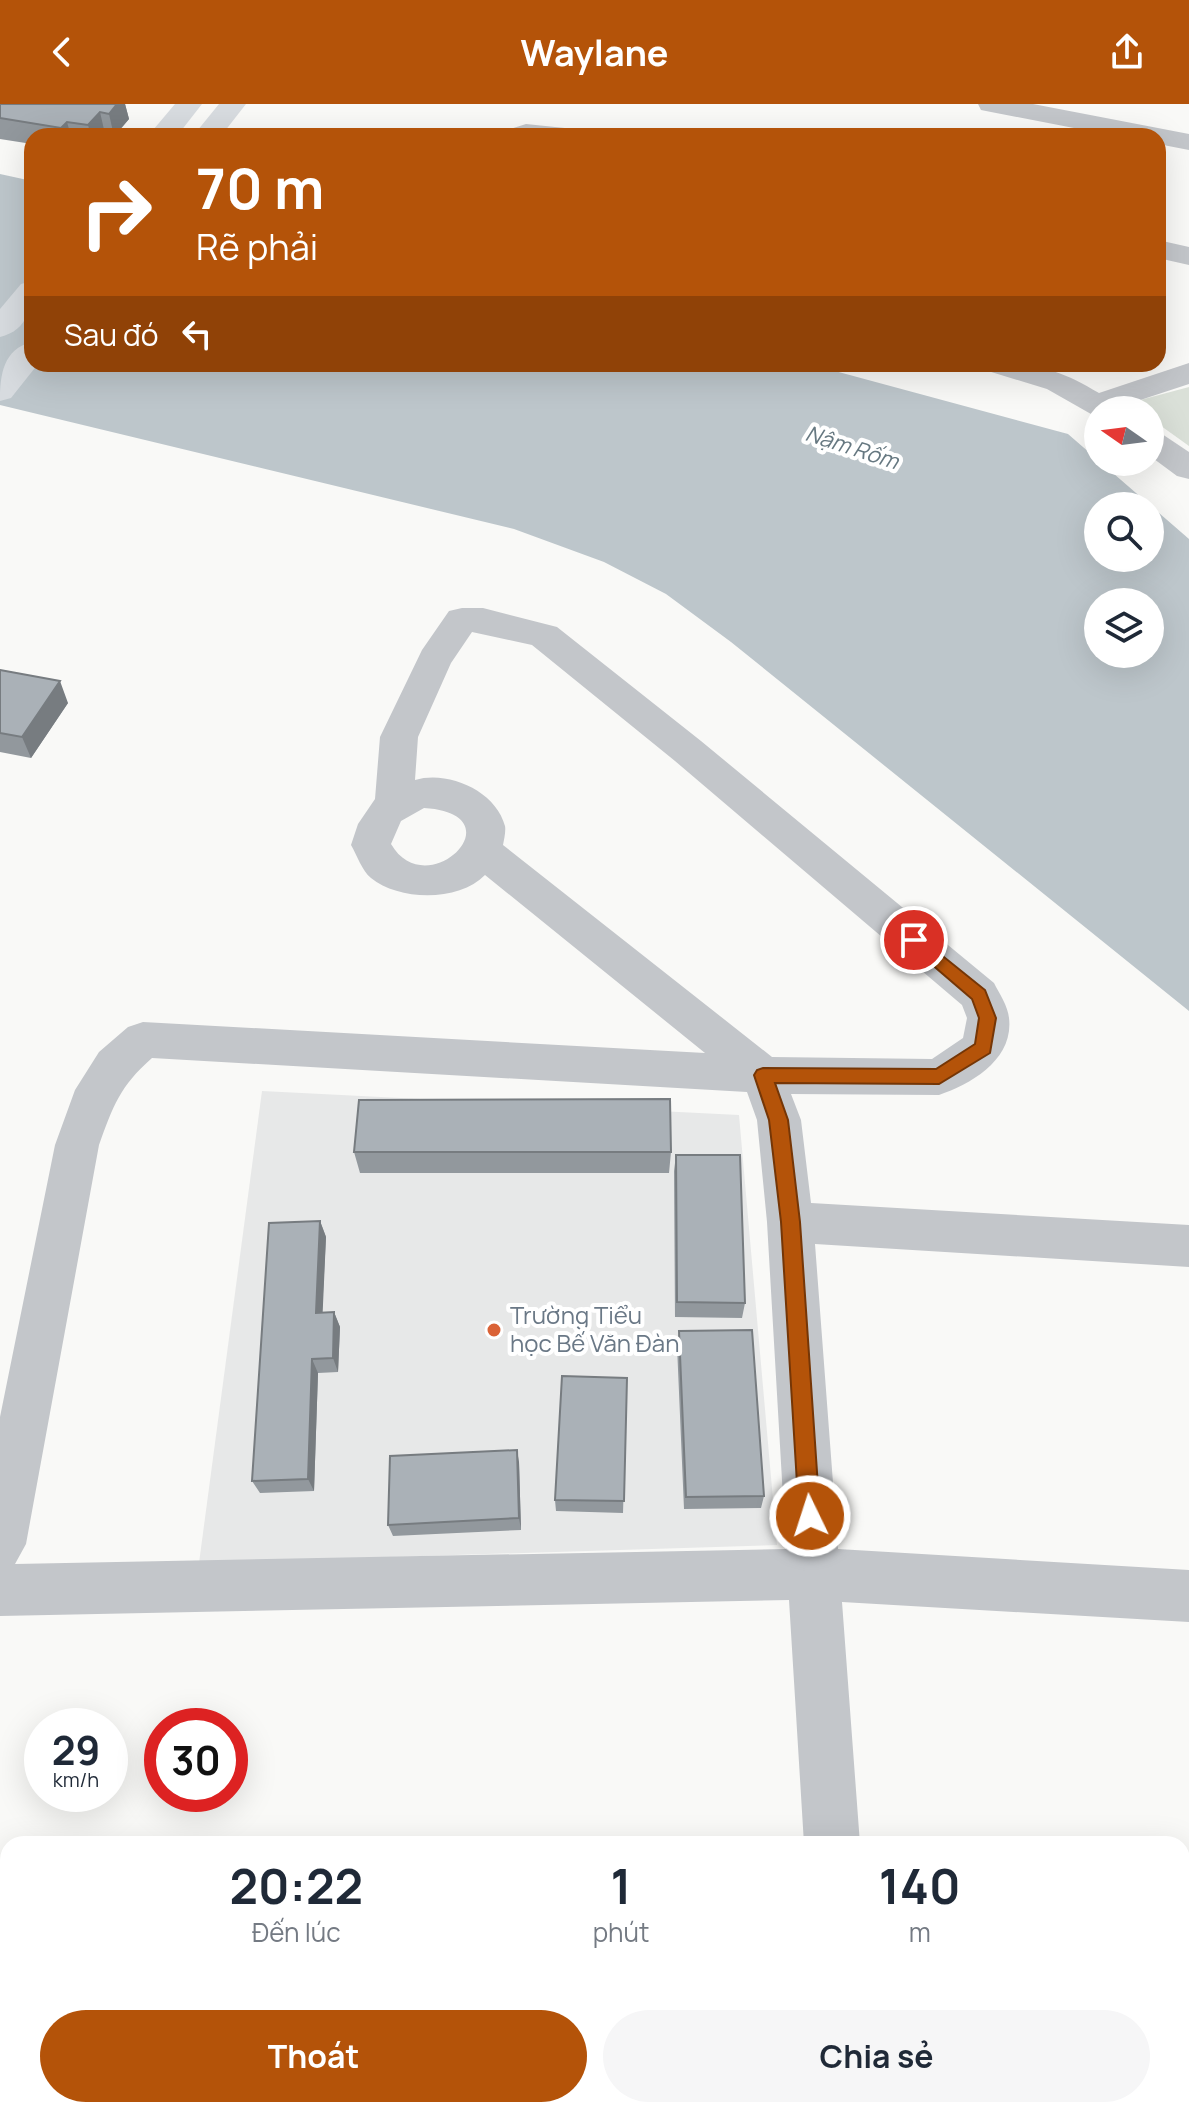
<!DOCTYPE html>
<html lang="vi">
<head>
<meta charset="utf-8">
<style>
  :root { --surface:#fff; --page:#f6f6f7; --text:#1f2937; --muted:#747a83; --accent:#b45309 }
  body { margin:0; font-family:Manrope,sans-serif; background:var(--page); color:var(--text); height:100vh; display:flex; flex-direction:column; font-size:30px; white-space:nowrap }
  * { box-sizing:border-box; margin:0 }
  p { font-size:26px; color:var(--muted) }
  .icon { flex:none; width:44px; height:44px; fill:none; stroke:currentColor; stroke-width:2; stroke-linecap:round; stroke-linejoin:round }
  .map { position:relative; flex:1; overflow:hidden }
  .panel { position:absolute; left:0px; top:1732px; width:1190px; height:282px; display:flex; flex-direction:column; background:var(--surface); border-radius:24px 24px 0 0; box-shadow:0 8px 32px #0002 }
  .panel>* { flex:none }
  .guide { position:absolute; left:24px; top:24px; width:1142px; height:244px; border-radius:24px; box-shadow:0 8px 32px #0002; background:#b45309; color:#fff; overflow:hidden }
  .needle { width:52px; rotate:284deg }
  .tools { position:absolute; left:1084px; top:292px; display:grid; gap:16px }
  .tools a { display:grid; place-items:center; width:80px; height:80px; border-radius:50%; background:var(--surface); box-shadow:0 8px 32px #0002; font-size:40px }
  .speed { position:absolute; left:24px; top:1604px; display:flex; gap:16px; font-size:40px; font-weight:700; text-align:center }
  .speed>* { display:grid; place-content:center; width:104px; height:104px; border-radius:50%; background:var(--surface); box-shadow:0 8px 32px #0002; line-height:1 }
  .speed small { font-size:20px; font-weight:400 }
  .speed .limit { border:12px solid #d22; background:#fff; color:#111 }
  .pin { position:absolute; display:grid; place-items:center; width:68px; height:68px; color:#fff; margin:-34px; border:4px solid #fff; border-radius:50%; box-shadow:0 2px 8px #0007 }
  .me { position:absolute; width:88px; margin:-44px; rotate:356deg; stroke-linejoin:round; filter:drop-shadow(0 0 6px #0008) }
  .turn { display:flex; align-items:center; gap:28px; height:168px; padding:0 40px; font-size:36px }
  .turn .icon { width:104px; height:104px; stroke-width:2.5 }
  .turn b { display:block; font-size:56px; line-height:68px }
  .then { display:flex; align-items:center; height:76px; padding:0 40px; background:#0003; gap:16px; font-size:30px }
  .eta { display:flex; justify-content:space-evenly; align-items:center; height:136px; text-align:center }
  .eta b { font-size:48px; font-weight:700; line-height:56px }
  .action { display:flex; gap:16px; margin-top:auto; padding:16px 40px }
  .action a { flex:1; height:92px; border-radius:48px; background:var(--accent); color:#fff; font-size:32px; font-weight:700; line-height:92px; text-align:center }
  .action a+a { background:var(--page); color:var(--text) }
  header { display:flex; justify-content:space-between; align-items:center; height:104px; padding:0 40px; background:var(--accent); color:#fff; font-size:36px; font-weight:700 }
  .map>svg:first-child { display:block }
  .built { fill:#e7e8e8 }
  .green { fill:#dae0d8 }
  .water { fill:#bdc6cb; fill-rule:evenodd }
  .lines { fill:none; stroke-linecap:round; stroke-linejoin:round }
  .minor { fill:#c3c6ca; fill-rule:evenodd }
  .major { fill:#d7dbdf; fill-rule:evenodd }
  .highway { fill:#d7dbdf; fill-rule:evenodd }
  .wall { fill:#92989d }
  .shaded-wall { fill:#777c80 }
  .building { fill:#aab1b7; stroke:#777c80; stroke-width:2 }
  .route { fill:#b45309; stroke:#753606; stroke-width:2 }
  .poi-dot { fill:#da6236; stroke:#fff; stroke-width:3 }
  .labels { text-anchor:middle; stroke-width:8; stroke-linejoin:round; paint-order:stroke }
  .far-water-label { font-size:22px; font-style:italic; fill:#667881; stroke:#fff }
  .poi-label { font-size:24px; fill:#6a7886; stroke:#fff; text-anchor:start }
</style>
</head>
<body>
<header><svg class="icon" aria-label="back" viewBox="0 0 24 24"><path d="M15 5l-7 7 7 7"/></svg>Waylane<svg class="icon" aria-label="share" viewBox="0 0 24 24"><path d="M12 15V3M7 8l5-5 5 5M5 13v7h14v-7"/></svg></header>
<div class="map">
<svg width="1189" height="2013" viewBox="0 0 1189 2013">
  <rect width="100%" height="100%" fill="#f9f9f7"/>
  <path class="built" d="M262,987L739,1011L777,1441L199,1459Z"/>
  <path class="green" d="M1189,283V342L1150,314V306H1139L1129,299Z"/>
  <path class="water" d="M0,70L32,77V260H809L1068,330L1189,435V907L731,538L666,490L604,458L514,425L0,301ZM1098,402H1150V454H1098ZM1098,498H1150V550H1098Z"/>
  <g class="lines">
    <path class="minor" d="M978,0H1033L1189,30V46L1158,40V32H1115L991,8L981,6Z
      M526,20L584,26L588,32H503L507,26Z
      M1158,136L1189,143V161L1158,154Z
      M1189,259V280L1119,303L1121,306H1098V314L1047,285L988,267L983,260C1034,260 1054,262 1099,289Z
      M1150,327L1162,330L1189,348V375L1177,372L1150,352Z
      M462,504H483L557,523L701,637L994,879C999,889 1008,902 1009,914C1014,955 972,980 939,991L791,990L801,1016L811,1099L1189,1121V1163L815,1140L838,1445L1189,1466V1518L842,1498L860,1740H804L789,1496L0,1512V1313L55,1041L75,986L99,948L128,923L143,918L705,949L485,771C459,798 399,797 371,774C362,767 357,751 351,741L358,720L375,695L380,633L422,546L449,507ZM472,528L532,541L675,657L962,901L967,914L963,934L932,955L772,953L503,741C504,736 506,727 505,722C496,687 448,666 415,676L418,633L451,559ZM424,704C520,710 427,802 391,740L401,717ZM152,954L747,988L757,1016L767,1118L786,1445L15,1460L26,1440L99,1041C113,1002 120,982 152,954Z"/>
    <path class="major" d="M175,0H202L177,32H148Z
      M219,0H246L221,32H193Z
      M32,177C32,202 29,226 0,233V205L21,180Z
      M32,238V260H38L11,294L0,297C0,271 3,245 32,238Z"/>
    <path class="highway" d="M487,2006H1149L1152,2013H484Z"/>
  </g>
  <path class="wall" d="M0,0H125L129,15L115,32L105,30L104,32H32V40L0,35Z
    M0,566L68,599L31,654L0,648Z
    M354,1048H671L669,1069H360Z
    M676,1051L745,1199L742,1214L675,1213L674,1067Z
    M320,1117L326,1133L322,1208H334L340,1223L338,1268L318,1269L314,1387L260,1389L252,1377Z
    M679,1227L764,1392L761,1404L684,1405L677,1242Z
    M627,1274L623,1409L556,1407L555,1396Z
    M519,1358L521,1426L393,1432L388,1421Z"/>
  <path class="shaded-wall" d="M116,0H125L129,15L114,32L109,10Z
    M100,8L105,30L104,32H91L88,21Z
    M67,18L71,32H63L61,24Z
    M60,577L68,599L31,654L22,633Z
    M320,1117L326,1133L322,1223L316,1209Z
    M334,1208L340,1223L338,1268L333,1254Z
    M312,1255L318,1269L314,1387L308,1375Z
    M517,1346L519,1358L521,1426L519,1414Z"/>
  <path class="building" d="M0,0H117L109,10L100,8L88,21L67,18L61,24L0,14Z
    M0,566L60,577L22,633L0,629Z
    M670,995L671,1048H354L359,996Z
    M676,1051H740L745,1199L677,1198Z
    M320,1117L316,1209L334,1208L333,1254L312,1255L308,1375L252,1377L269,1119Z
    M752,1226L764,1392L686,1393L679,1227Z
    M562,1272L627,1274L624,1397L555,1396Z
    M517,1346L519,1414L388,1421L390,1352Z"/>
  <path class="route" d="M914,829L985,886L996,914L990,949L939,980L775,979L788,1016L800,1118L820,1412L817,1419L810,1422L802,1419L799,1412L781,1118L769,1016L754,971L757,966L763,964L936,965L975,940L979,914L972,895L908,840L906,836Z"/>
  <circle class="poi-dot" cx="494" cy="1226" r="8"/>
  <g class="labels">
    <g class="far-water-label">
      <text transform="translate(852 343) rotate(18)" y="8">Nậm Rốm</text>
    </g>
    <g class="poi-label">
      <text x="510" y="1220">Trường Tiểu<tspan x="510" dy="28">học Bế Văn Đàn</tspan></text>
    </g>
  </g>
</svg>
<div class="tools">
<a><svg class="needle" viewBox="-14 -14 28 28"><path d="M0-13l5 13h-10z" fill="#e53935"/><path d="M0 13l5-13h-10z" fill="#747a83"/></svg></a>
<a><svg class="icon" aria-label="search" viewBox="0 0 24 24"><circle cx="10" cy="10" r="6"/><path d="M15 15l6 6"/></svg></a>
<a><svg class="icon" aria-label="layers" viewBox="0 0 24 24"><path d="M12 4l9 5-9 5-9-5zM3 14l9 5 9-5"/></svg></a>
</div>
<div class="speed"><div>29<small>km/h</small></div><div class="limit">30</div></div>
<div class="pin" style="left:914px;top:836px;background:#d93025"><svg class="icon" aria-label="arrive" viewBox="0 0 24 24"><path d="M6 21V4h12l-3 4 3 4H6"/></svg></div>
<svg class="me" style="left:810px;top:1412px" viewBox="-20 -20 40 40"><circle r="17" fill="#b45309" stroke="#fff" stroke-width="3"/><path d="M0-11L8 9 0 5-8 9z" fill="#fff"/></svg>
<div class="guide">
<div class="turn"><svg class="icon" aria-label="right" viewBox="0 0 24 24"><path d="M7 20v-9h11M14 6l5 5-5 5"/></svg><div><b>70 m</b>Rẽ phải</div></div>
<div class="then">Sau đó<svg class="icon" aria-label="left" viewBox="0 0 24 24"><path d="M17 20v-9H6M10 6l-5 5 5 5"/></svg></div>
</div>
<section class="panel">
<div class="eta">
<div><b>20:22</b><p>Đến lúc</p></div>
<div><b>1</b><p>phút</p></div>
<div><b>140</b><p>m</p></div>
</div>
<div class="action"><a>Thoát</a><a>Chia sẻ</a></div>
</section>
</div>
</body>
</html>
